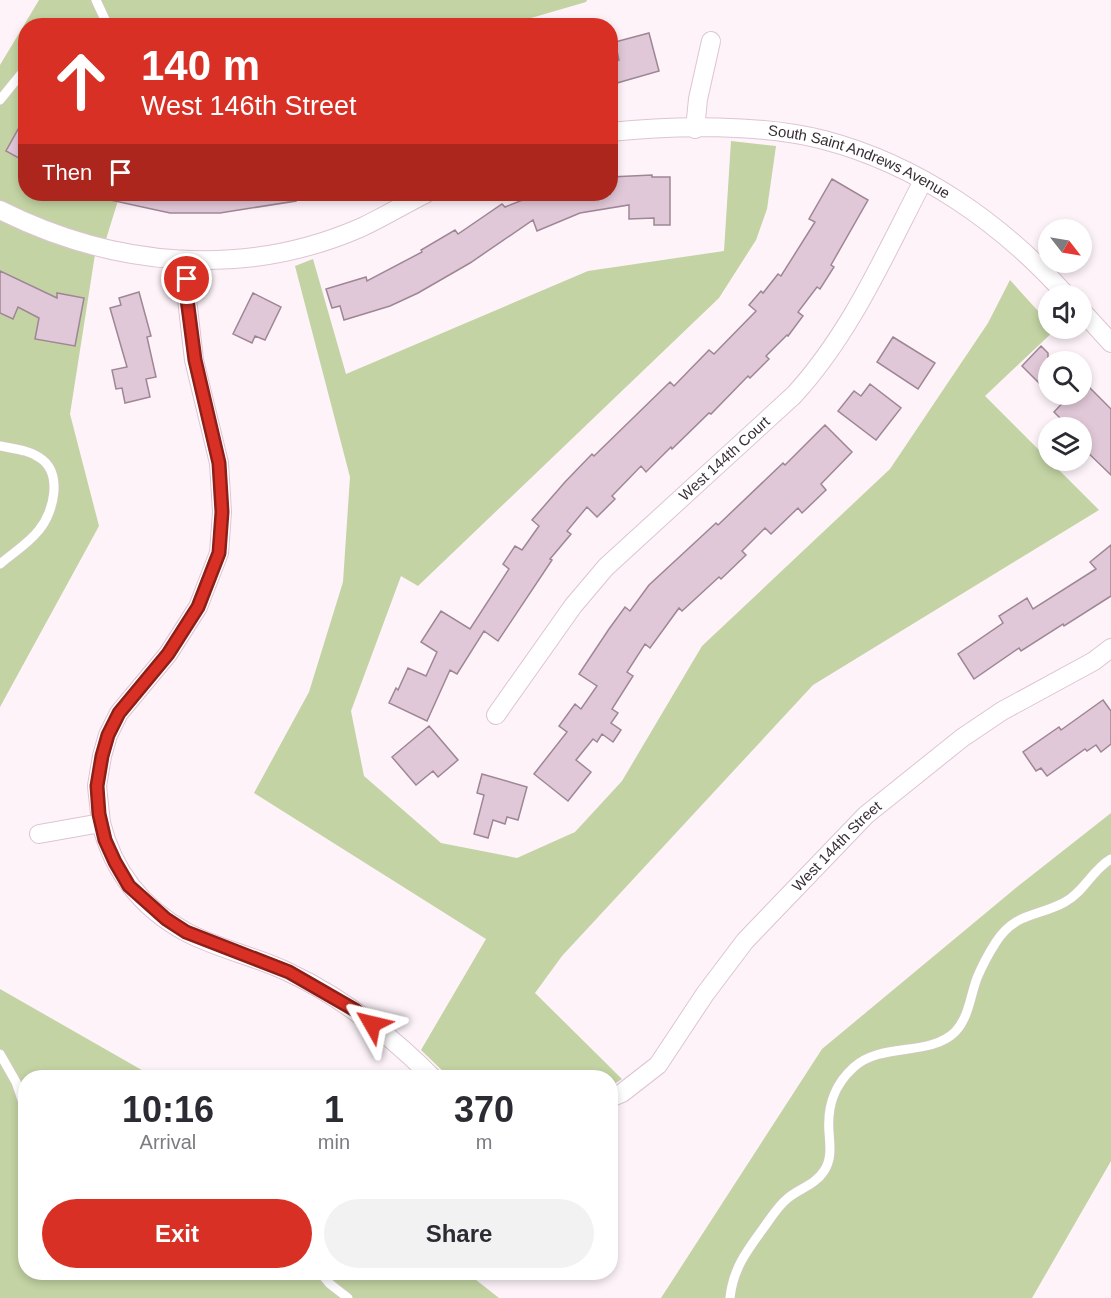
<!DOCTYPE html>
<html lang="en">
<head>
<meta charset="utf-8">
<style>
  :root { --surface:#fff; --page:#f2f2f3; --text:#2b2b33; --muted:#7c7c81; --accent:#d93025 }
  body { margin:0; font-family:Helvetica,sans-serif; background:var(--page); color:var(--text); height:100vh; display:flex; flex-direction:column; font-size:22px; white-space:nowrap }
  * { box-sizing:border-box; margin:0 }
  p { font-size:20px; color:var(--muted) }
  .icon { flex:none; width:33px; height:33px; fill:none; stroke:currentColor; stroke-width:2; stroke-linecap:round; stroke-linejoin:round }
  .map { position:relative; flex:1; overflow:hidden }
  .drawer { position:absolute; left:18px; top:1070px; width:600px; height:210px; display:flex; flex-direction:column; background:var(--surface); border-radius:24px; box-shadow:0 3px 9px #0003 }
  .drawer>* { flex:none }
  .hud { position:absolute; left:18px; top:18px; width:600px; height:183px; border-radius:24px; box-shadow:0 3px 9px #0003; background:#d93025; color:#fff; overflow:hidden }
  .needle { width:39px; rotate:121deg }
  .controls { position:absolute; left:1038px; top:219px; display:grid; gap:12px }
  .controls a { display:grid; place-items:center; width:54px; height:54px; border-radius:50%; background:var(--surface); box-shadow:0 3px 9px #0003; font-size:30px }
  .pin { position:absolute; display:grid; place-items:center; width:51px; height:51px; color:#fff; margin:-26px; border:3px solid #fff; border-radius:50%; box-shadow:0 2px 6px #0007 }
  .me { position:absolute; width:66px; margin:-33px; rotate:307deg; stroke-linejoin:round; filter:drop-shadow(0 0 4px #0008) }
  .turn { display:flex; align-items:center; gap:21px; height:126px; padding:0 24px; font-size:27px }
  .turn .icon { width:78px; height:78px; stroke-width:2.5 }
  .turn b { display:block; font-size:42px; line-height:51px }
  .then { display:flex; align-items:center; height:57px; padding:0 24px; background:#0003; gap:12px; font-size:22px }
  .eta { display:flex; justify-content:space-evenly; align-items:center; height:102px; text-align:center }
  .eta b { font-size:36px; font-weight:800; line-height:42px }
  .primary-button { display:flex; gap:12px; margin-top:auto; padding:12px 24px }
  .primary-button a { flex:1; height:69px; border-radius:36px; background:var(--accent); color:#fff; font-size:24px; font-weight:800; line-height:69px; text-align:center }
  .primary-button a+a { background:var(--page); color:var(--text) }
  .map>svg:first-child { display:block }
  .green { fill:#c3d3a3 }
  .building { fill:#e1c8d8; stroke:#9e8695; stroke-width:1.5 }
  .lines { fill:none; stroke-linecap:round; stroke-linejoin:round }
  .lane-casing { stroke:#ddc4d4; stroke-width:10 }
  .street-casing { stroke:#ddc4d4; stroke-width:20 }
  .lane { stroke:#fff; stroke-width:9 }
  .street { stroke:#fff; stroke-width:18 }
  .route-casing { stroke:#8d1f18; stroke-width:15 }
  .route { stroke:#d93025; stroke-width:10 }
  .labels { text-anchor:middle; stroke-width:4.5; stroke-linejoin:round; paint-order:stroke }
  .street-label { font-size:15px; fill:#382f35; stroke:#fdf3f9 }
</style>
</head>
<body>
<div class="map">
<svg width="1111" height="1298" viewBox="0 0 1111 1298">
  <rect width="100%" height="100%" fill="#fdf3f9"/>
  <path class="green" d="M39,0H587L586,2L504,26H26V194H120L103,249L96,248L70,414L99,526L0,707V65Z
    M731,141L776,146L767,209L756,240L719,298L418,586L401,576L351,711L364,776L441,843L517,858L575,832L622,781L702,646L890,469L988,323L1010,280L1048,322V328L1056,329L985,396L1099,510L813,685L562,956L535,993L622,1079L611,1086L610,1077H449L421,1050L486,939L254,793L309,692L343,582L350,477L295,266L313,259L346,374L588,271L724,251Z
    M1111,813V1161L1032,1298H661L822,1049L1017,887Z
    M0,989L154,1077H26V1272H466L499,1298H0Z"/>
  <path class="building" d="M649,33L659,71L617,83L612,63L619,60L615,42Z
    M26,115V162L6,151Z
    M652,175V177H670V225H654V218L629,219V205L580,213L537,231L533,220L470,263L418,293L390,306L344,320L340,306L332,308L326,289L366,277L367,281L422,252L421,250L455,230L458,234L502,204L505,207L538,194H541L543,199L558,194H610V177Z
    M832,179L868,200L831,265L834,267L820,289L817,287L798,312L803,316L788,336L787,335L766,356L769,359L750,378L748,376L711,414L709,413L672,449L671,447L646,472L641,466L612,496L615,499L597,517L587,507L567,531L571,534L550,559L552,560L498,641L484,631L457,674L450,670L427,721L389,703L396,688L398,690L408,668L426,676L437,652L421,642L441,611L470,629L509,569L503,564L515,546L522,550L539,526L532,520L565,482L592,454L594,456L670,382L674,386L709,350L714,354L756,311L749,305L761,291L763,293L778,274L781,276L815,222L809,219Z
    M111,194H295L296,201L220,213H170L110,200Z
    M0,271L57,298V293L84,298L75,346L35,339L39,318L18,307L13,319L0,313Z
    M139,292L151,336L147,337L156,377L146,379L150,397L125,403L122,388L116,389L112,370L127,367L110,308L121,305L119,298Z
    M253,293L281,307L265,340L255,336L252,343L233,334Z
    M893,337L935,363L918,389L877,362Z
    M1041,346L1048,353V392L1022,366Z
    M1082,380L1111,409V475L1082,447V428H1070L1054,412L1071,394H1082Z
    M870,384L901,408L876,440L838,411L854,391L861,396Z
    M825,425L852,452L821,484L826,490L802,513L798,508L771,534L765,528L742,551L746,555L721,579L719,577L682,611L679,608L650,648L645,644L627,672L633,676L612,709L618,713L611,723L621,730L613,742L602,734L597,742L593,739L576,760L591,772L568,801L534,774L567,732L559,726L575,704L581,709L597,686L579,674L609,629L625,607L630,611L649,585L716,523L718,525L783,463L785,465Z
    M1111,545V596L1064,626L1063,624L1021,651L1019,648L974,679L958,654L1003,623L999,616L1027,598L1033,609L1096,569L1090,562Z
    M1103,700L1111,711V744L1101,752L1096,745L1087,751L1085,749L1047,776L1041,768L1036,771L1023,752L1059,727L1061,730Z
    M429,726L458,760L438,777L433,771L416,785L392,757Z
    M482,774L527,787L518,820L507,817L505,824L493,820L488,838L474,834L484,795L477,793Z"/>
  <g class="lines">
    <defs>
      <path id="lane" d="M96,0L108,26
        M0,100L26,68
        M0,446C14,449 29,450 40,458C63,473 54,512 39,530C28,544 14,552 0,564
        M0,1054L16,1082L26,1111
        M320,1272L330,1284L348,1298
        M730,1298C733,1268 748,1249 765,1226C772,1216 779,1205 788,1198C800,1188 815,1185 824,1171C832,1159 830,1146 829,1132C827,1106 834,1085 854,1067C882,1042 929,1057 955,1032C969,1017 970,997 977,978C982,966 989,953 996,942C1015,912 1038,917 1065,902C1084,892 1092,870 1111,859"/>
      <g id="street">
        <path d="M695,129L698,99L711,41"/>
        <path id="s1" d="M610,132C675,125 762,124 824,140C919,165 1003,224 1067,296"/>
        <path d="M0,210C114,267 242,279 360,228C382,218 403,205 425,194"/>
        <path d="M1082,311L1111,343"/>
        <path id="s2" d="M496,715L573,606L606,567L794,395C851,333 885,254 923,181"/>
        <path d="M101,823C113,871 142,908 186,932C218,949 255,956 288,972C342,997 390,1035 432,1077"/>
        <path d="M39,834L101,823L97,786L102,756L108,735L119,713L168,654L198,607L219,553L222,512L219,463L194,360L187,299V260"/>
        <path id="s3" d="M610,1098L622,1093L658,1065L705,994L745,941L866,815L962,738L1002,711L1094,661L1111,648"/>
      </g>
    </defs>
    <use href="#lane" class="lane-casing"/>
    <use href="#street" class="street-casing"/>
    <use href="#lane" class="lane"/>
    <use href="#street" class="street"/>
  </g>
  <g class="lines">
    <defs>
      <path id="route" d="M187,279V299L195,360L219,463L222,512L219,553L198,607L168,654L119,713L108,735L102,756L97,786L99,814L105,840L115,862L129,886L166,919L186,932L289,972L355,1010L372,1024"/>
    </defs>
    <use href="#route" class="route-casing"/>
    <use href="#route" class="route"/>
  </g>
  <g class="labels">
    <g class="street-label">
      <text dy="5" stroke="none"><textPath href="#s1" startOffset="255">South Saint Andrews Avenue</textPath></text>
      <text dy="5" stroke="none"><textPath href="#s2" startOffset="345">West 144th Court</textPath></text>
      <text dy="5" stroke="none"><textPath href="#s3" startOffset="342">West 144th Street</textPath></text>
    </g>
  </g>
</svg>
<div class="controls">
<a><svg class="needle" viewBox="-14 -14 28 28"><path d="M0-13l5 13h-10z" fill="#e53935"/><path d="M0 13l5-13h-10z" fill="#7c7c81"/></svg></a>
<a><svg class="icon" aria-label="sound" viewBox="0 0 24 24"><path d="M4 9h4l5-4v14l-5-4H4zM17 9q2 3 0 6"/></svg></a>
<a><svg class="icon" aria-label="search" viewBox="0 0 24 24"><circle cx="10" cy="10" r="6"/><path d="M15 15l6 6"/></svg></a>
<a><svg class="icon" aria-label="layers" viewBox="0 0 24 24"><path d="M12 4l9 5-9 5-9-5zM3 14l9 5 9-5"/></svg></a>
</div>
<div class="pin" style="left:187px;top:279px;background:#d93025"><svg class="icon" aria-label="arrive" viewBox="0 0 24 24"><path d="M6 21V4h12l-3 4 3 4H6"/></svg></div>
<svg class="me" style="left:372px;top:1024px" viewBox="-20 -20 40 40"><path d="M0-17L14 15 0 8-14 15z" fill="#d93025" stroke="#fff" stroke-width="4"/></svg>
<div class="hud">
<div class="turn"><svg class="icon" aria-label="ahead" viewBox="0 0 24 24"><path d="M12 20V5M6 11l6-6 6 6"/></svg><div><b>140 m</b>West 146th Street</div></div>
<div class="then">Then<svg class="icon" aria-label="arrive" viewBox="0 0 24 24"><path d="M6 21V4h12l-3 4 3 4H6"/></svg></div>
</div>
<section class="drawer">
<div class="eta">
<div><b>10:16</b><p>Arrival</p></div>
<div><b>1</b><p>min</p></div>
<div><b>370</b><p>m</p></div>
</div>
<div class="primary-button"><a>Exit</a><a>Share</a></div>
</section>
</div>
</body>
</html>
